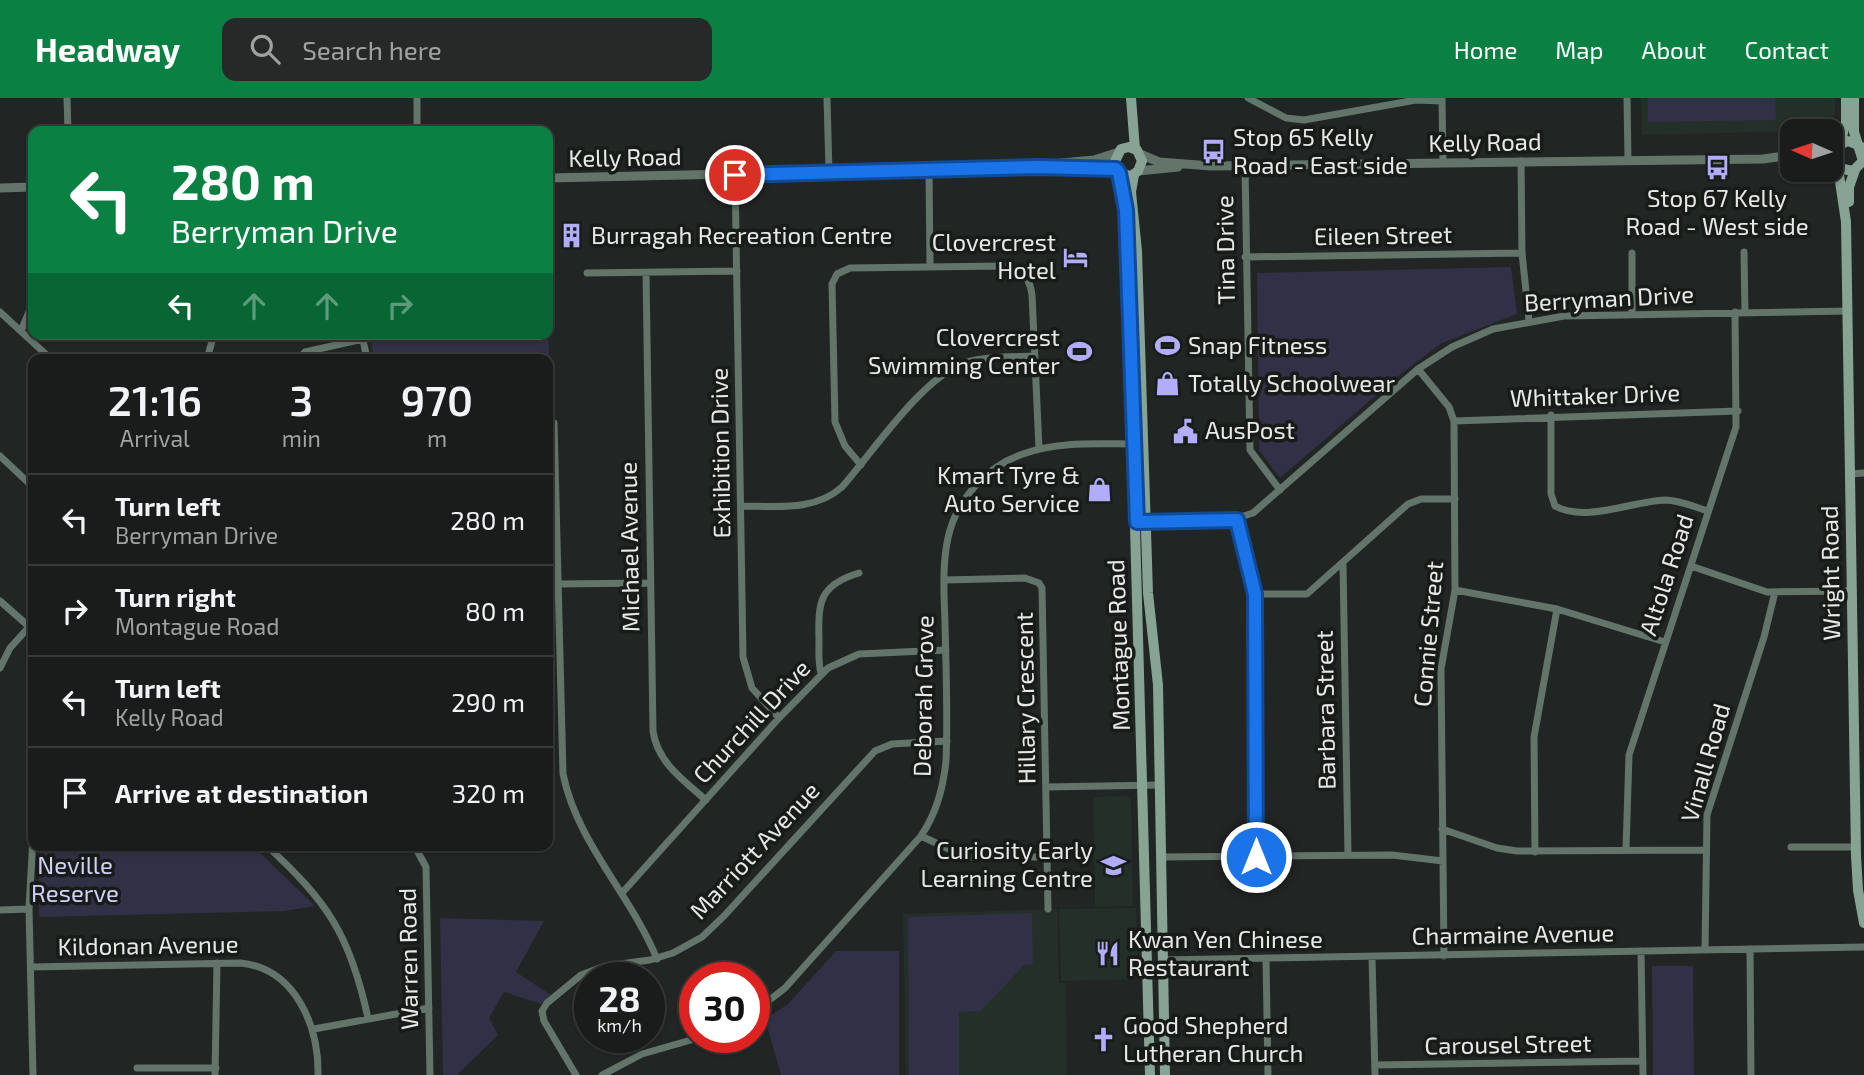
<!DOCTYPE html>
<html lang="en">
<head>
<meta charset="utf-8">
<style>
  :root { --surface:#191c1a; --page:#262927; --text:#f1f3f6; --muted:#9fa1a2; --line:#373a39; --accent:#0b8043 }
  body { margin:0; font-family:"Exo 2",sans-serif; background:var(--page); color:var(--text); height:100vh; display:flex; flex-direction:column; font-size:26px; white-space:nowrap }
  * { box-sizing:border-box; margin:0 }
  p { font-size:23px; color:var(--muted) }
  .icon { flex:none; width:38px; height:38px; fill:none; stroke:currentColor; stroke-width:2; stroke-linecap:round; stroke-linejoin:round }
  .map { position:relative; flex:1; overflow:hidden }
  .details { position:absolute; left:28px; top:256px; width:525px; height:497px; display:flex; flex-direction:column; background:var(--surface); border-radius:14px; box-shadow:0 2px 5px #0004,0 0 0 2px var(--line) }
  .details>* { flex:none }
  .guide { position:absolute; left:28px; top:28px; width:525px; height:214px; border-radius:14px; box-shadow:0 2px 5px #0004,0 0 0 2px var(--line); background:#0b8043; color:#fff; overflow:hidden }
  .needle { width:46px; rotate:273deg }
  .buttons { position:absolute; left:1780px; top:21px; display:grid; gap:14px }
  .buttons a { display:grid; place-items:center; width:63px; height:63px; border-radius:14px; background:var(--surface); box-shadow:0 2px 5px #0004,0 0 0 2px var(--line); font-size:35px }
  .speed { position:absolute; left:574px; top:864px; display:flex; gap:14px; font-size:35px; font-weight:700; text-align:center }
  .speed>* { display:grid; place-content:center; width:91px; height:91px; border-radius:50%; background:var(--surface); box-shadow:0 2px 5px #0004,0 0 0 2px var(--line); line-height:1 }
  .speed small { font-size:18px; font-weight:400 }
  .speed .limit { border:10px solid #d22; background:#fff; color:#111 }
  .pin { position:absolute; display:grid; place-items:center; width:60px; height:60px; color:#fff; margin:-30px; border:4px solid #fff; border-radius:50%; box-shadow:0 2px 7px #0007 }
  .me { position:absolute; width:77px; margin:-38px; rotate:0deg; stroke-linejoin:round; filter:drop-shadow(0 0 5px #0008) }
  .turn { display:flex; align-items:center; gap:24px; height:147px; padding:0 28px; font-size:32px }
  .turn .icon { width:91px; height:91px; stroke-width:2.5 }
  .turn b { display:block; font-size:49px; line-height:60px }
  .lanes { display:flex; align-items:center; height:66px; padding:0 28px; background:#0003; justify-content:center; gap:35px; direction:ltr }
  .lanes .off { opacity:.35 }
  .eta { display:flex; justify-content:space-evenly; align-items:center; height:119px; text-align:center }
  .eta b { font-size:42px; font-weight:600; line-height:49px }
  ul { padding:0; list-style:none }
  li { display:flex; align-items:center; gap:21px; height:91px; padding:0 28px; border-top:2px solid var(--line) }
  li div { flex:1 }
  li b { display:block; font-size:26px }
  li em { font-style:normal }
  header { display:flex; align-items:center; gap:42px; box-sizing:border-box; height:98px; padding:0 35px; background:var(--accent); color:#fff }
  header strong { font-size:33px }
  nav { display:flex; gap:38px; margin-inline-start:auto; font-size:24px }
  .search { width:490px; height:63px; background:var(--page); display:flex; align-items:center; gap:18px; box-sizing:border-box; padding:0 24px; border-radius:14px; color:var(--muted); font-size:26px }
  .map>svg:first-child { display:block }
  .built { fill:#242f29 }
  .green { fill:#313047 }
  .lines { fill:none; stroke-linecap:round; stroke-linejoin:round }
  .minor { stroke:#63746b; stroke-width:7 }
  .tertiary { stroke:#63746b; stroke-width:9 }
  .secondary { stroke:#86a393; stroke-width:10 }
  .route-casing { stroke:#114b97; stroke-width:18 }
  .route { stroke:#1a73e8; stroke-width:12 }
  .labels { text-anchor:middle; stroke-width:7; stroke-linejoin:round; paint-order:stroke }
  .poi-label { font-size:24px; fill:#e6e9e8; stroke:#181c19; text-anchor:start }
  .street-label { font-size:24px; fill:#e6e9e8; stroke:#181c19 }
  .park-label { font-size:24px; fill:#d1d1f7; stroke:#181c19 }
</style>
</head>
<body>
<header>
<strong>Headway</strong>
<div class="search"><svg class="icon" aria-label="search" viewBox="0 0 24 24"><circle cx="10" cy="10" r="6"/><path d="M15 15l6 6"/></svg>Search here</div>
<nav><a>Home</a><a>Map</a><a>About</a><a>Contact</a></nav>
</header>
<div class="map">
<svg width="1864" height="977" viewBox="0 0 1864 977">
  <rect width="100%" height="100%" fill="#212523"/>
  <path class="built" d="M1641,0H1835V14L1829,25L1818,33L1642,37Z
    M1127,698L1131,702L1133,808L1095,809L1093,699Z
    M1136,810L1138,881L1061,883L1059,811Z
    M1057,811L1059,885H1066L1067,977H906L903,816Z"/>
  <path class="green" d="M1648,0H1775L1776,22L1648,24Z
    M1511,169L1517,216L1442,245L1402,275L1280,380L1259,352L1257,175Z
    M548,216L554,489H548V261H374L370,236H548Z
    M39,747H252L315,808L284,813L39,819Z
    M1032,815L1033,866L1024,867L981,913L959,914V977H909L908,819Z
    M440,820L544,823L516,874L551,897L541,906L504,894L489,920L498,937L457,977H443Z
    M836,853H899V977H781L765,921L788,906Z
    M1652,868H1693L1694,977H1653Z"/>
  <g class="lines">
    <path class="minor" d="M67,0L68,33
      M827,0L829,74
      M1248,0L1286,20L1304,22L1416,2L1442,3
      M1627,0L1628,62
      M1442,1L1443,64
      M417,33V0
      M1521,63L1522,155L1529,222
      M1245,68L1250,352L1280,392
      M929,72L930,168
      M735,77L743,559L752,590L779,620
      M1744,154L1745,214
      M1632,155V217
      M1245,159L1522,155
      M587,175L737,173
      M646,175L653,633C657,664 684,683 706,702
      M0,214L51,261
      M21,233L33,204
      M362,237L367,261
      M207,261L214,236
      M299,261L305,254L363,241
      M1418,271L1449,309L1454,323L1455,492L1441,571L1444,858
      M1551,317V396L1555,408C1586,425 1633,403 1665,402C1680,402 1694,409 1708,413
      M1454,323L1738,313
      M554,325L563,676C577,745 631,797 657,861
      M0,358L33,389
      M861,367L845,348L835,324L832,186L837,176L850,170L1003,168C1021,169 1030,180 1032,197L1039,351
      M1850,376L1864,375
      M741,408C776,408 814,414 842,389C873,354 921,281 964,265C986,258 1012,259 1035,258
      M1237,422L1255,496L1256,759
      M1146,424L1222,425L1253,415L1418,271L1452,249L1493,231L1564,218L1848,213
      M1343,466L1348,757
      M1691,468L1767,494L1853,493
      M944,482L1025,480L1039,485L1042,490L1048,811
      M558,486L650,485
      M1455,492L1557,511L1665,544
      M1255,496H1307L1408,406L1421,401H1455
      M0,503L33,532
      M0,570L10,550L29,529
      M821,575C818,565 819,553 819,542C818,504 819,487 859,475
      M1047,689L1159,687
      M1442,731L1497,750L1517,753L1704,752
      M921,738L966,759H1048
      M266,747C328,804 350,837 368,920
      M414,747L426,769L430,977
      M1791,749H1856
      M1626,751L1629,657L1736,329L1735,214
      M1535,754L1534,639L1557,511
      M1161,759L1392,757L1443,763
      M622,795L779,620L828,570L859,556L946,552
      M0,812L29,811
      M1705,851L1707,717L1764,539L1775,494
      M1750,851L1751,977
      M1641,853L1643,977
      M1372,859L1375,977
      M1266,860L1268,977
      M1163,862L1864,849
      M31,869L241,865C296,871 319,929 318,977
      M754,914L785,890L921,738C937,714 943,690 946,663C948,617 946,571 945,525C944,497 942,467 948,440C956,402 987,368 1023,356C1057,343 1098,346 1134,346
      M314,931L429,910
      M1375,967L1643,963
      M137,970H216
      M33,977L29,811L33,739
      M215,977L217,865
      M576,977L544,923L542,913L547,905L581,877L605,868L650,862L673,855L702,839L724,818L875,653L892,646L947,643
      M602,977L642,956L698,940"/>
    <path class="tertiary" d="M1140,56L1159,64L1211,68L1763,61L1792,57
      M1051,66L1094,62L1116,55
      M1138,73L1178,69
      M548,80L1039,69L1116,71
      M0,90L33,89"/>
    <path class="secondary" d="M1131,0L1135,51
      M1854,0V34L1863,63L1853,73L1838,70L1833,58L1837,48L1848,43L1860,48
      M1840,46L1846,24V0
      M1838,70L1846,124L1856,758L1858,792L1864,825
      M1119,75L1131,78L1138,73L1142,63L1137,52L1129,49L1121,51L1114,65L1124,89L1127,137L1150,977
      M1134,77L1131,94L1137,153L1148,495L1158,587L1165,977
      M1849,104V89L1855,72"/>
  </g>
  <g class="lines">
    <defs>
      <path id="route" d="M735,77L1039,69L1116,71L1119,75L1126,112L1137,424L1237,422L1255,496L1256,759"/>
    </defs>
    <use href="#route" class="route-casing"/>
    <use href="#route" class="route"/>
  </g>
  <defs>
    <symbol id="bus-bare" viewBox="-9 -9 18 18"><path d="M-5-6H5V4H4V6H2V4H-2V6H-4V4H-5ZM-3.5-4V0h7V-4ZM-3.5 1.2v1.5H-2V1.2ZM2 1.2v1.5H3.5V1.2Z" fill="#b1adfa" stroke="#181c19" stroke-width="2.5" paint-order="stroke"/></symbol>
    <symbol id="building-bare" viewBox="-9 -9 18 18"><path d="M-4-6H4V6H1V3H-1V6H-4ZM-2.5-4.3h1.7v1.8h-1.7ZM.8-4.3h1.7v1.8H.8ZM-2.5-1h1.7V.8h-1.7ZM.8-1h1.7V.8H.8Z" fill="#b1adfa" stroke="#181c19" stroke-width="2.5" paint-order="stroke"/></symbol>
    <symbol id="hotel-bare" viewBox="-9 -9 18 18"><path d="M-6-4.5h1.5V1H6V5H4.5V3h-9V5H-6ZM-4 0a1.8 1.8 0 1 1 3.6 0ZM.5 0V-2.5h3Q6-2.5 6 0Z" fill="#b1adfa" stroke="#181c19" stroke-width="2.5" paint-order="stroke"/></symbol>
    <symbol id="stadium-bare" viewBox="-9 -9 18 18"><path d="M0-5a6.5 5 0 1 0 0 10a6.5 5 0 1 0 0-10ZM-3.5-1.8h7v3.6h-7Z" fill="#b1adfa" stroke="#181c19" stroke-width="2.5" paint-order="stroke"/></symbol>
    <symbol id="shop-bare" viewBox="-9 -9 18 18"><path d="M-5-2.5h2.3a2.7 3.5 0 0 1 5.4 0H5L5.5 6h-11ZM-1.5-2.5h3a1.5 2.3 0 0 0-3 0Z" fill="#b1adfa" stroke="#181c19" stroke-width="2.5" paint-order="stroke"/></symbol>
    <symbol id="civic-bare" viewBox="-9 -9 18 18"><path d="M-.6-6.5H3V-4.5H.6V-3L4-1V1h2V6H-6V1h2V-1L-.6-3ZM-1.2 2.5V6h2.4V2.5Z" fill="#b1adfa" stroke="#181c19" stroke-width="2.5" paint-order="stroke"/></symbol>
    <symbol id="school-bare" viewBox="-9 -9 18 18"><path d="M0-5L7-2L0 1L-7-2ZM-4 1L0 2.5L4 1V4Q0 6-4 4Z" fill="#b1adfa" stroke="#181c19" stroke-width="2.5" paint-order="stroke"/></symbol>
    <symbol id="restaurant-bare" viewBox="-9 -9 18 18"><path d="M-5-6h1v4h1v-4h1v4h1v-4h1v5L-1.5 .5V6h-2V.5L-5-1ZM5-6V6H3V1.5H1.5Q1.5-4 5-6Z" fill="#b1adfa" stroke="#181c19" stroke-width="2.5" paint-order="stroke"/></symbol>
    <symbol id="church-bare" viewBox="-9 -9 18 18"><path d="M-1.2-6h2.4v3.5h3.3v2.4h-3.3V6h-2.4V-.1h-3.3v-2.4h3.3Z" fill="#b1adfa" stroke="#181c19" stroke-width="2.5" paint-order="stroke"/></symbol>
  </defs>
  <g fill-rule="evenodd">
    <use href="#bus-bare" x="1196" y="36" width="35" height="35"/>
    <use href="#bus-bare" x="1700" y="52" width="35" height="35"/>
    <use href="#building-bare" x="554" y="120" width="35" height="35"/>
    <use href="#hotel-bare" x="1058" y="142" width="35" height="35"/>
    <use href="#stadium-bare" x="1150" y="230" width="35" height="35"/>
    <use href="#stadium-bare" x="1062" y="236" width="35" height="35"/>
    <use href="#shop-bare" x="1150" y="268" width="35" height="35"/>
    <use href="#civic-bare" x="1168" y="316" width="35" height="35"/>
    <use href="#shop-bare" x="1082" y="374" width="35" height="35"/>
    <use href="#school-bare" x="1096" y="750" width="35" height="35"/>
    <use href="#restaurant-bare" x="1090" y="838" width="35" height="35"/>
    <use href="#church-bare" x="1086" y="924" width="35" height="35"/>
  </g>
  <g class="labels">
    <g class="poi-label">
      <text x="1233" y="48">Stop 65 Kelly<tspan x="1233" dy="28">Road - East side</tspan></text>
      <text x="1717" y="109" text-anchor="middle">Stop 67 Kelly<tspan x="1717" dy="28">Road - West side</tspan></text>
      <text x="591" y="146">Burragah Recreation Centre</text>
      <text x="1056" y="153" text-anchor="end">Clovercrest<tspan x="1056" dy="28">Hotel</tspan></text>
      <text x="1060" y="248" text-anchor="end">Clovercrest<tspan x="1060" dy="28">Swimming Center</tspan></text>
      <text x="1188" y="256">Snap Fitness</text>
      <text x="1188" y="294">Totally Schoolwear</text>
      <text x="1205" y="341">AusPost</text>
      <text x="1080" y="386" text-anchor="end">Kmart Tyre &amp;<tspan x="1080" dy="28">Auto Service</tspan></text>
      <text x="1093" y="761" text-anchor="end">Curiosity Early<tspan x="1093" dy="28">Learning Centre</tspan></text>
      <text x="1128" y="850">Kwan Yen Chinese<tspan x="1128" dy="28">Restaurant</tspan></text>
      <text x="1123" y="936">Good Shepherd<tspan x="1123" dy="28">Lutheran Church</tspan></text>
    </g>
    <g class="street-label">
      <text transform="translate(1485 45) rotate(-1)" y="8">Kelly Road</text>
      <text transform="translate(625 60) rotate(-1)" y="8">Kelly Road</text>
      <text transform="translate(1383 138) rotate(-1)" y="8">Eileen Street</text>
      <text transform="translate(1226 152) rotate(-91)" y="8">Tina Drive</text>
      <text transform="translate(1609 201) rotate(-3)" y="8">Berryman Drive</text>
      <text transform="translate(1595 298) rotate(-2)" y="8">Whittaker Drive</text>
      <text transform="translate(721 355) rotate(-91)" y="8">Exhibition Drive</text>
      <text transform="translate(630 449) rotate(-91)" y="8">Michael Avenue</text>
      <text transform="translate(1831 475) rotate(-91)" y="8">Wright Road</text>
      <text transform="translate(1667 477) rotate(-72)" y="8">Altola Road</text>
      <text transform="translate(1429 536) rotate(-85)" y="8">Connie Street</text>
      <text transform="translate(1119 547) rotate(-92)" y="8">Montague Road</text>
      <text transform="translate(924 598) rotate(-89)" y="8">Deborah Grove</text>
      <text transform="translate(1026 600) rotate(-91)" y="8">Hillary Crescent</text>
      <text transform="translate(1326 612) rotate(-91)" y="8">Barbara Street</text>
      <text transform="translate(752 624) rotate(-47)" y="8">Churchill Drive</text>
      <text transform="translate(1706 665) rotate(-74)" y="8">Vinall Road</text>
      <text transform="translate(755 753) rotate(-47)" y="8">Marriott Avenue</text>
      <text transform="translate(1513 837) rotate(-1)" y="8">Charmaine Avenue</text>
      <text transform="translate(148 848) rotate(-1)" y="8">Kildonan Avenue</text>
      <text transform="translate(409 861) rotate(-91)" y="8">Warren Road</text>
      <text transform="translate(1508 947) rotate(-1)" y="8">Carousel Street</text>
    </g>
    <g class="park-label">
      <text x="75" y="776">Neville<tspan x="75" dy="28">Reserve</tspan></text>
    </g>
  </g>
</svg>
<div class="buttons">
<a><svg class="needle" viewBox="-14 -14 28 28"><path d="M0-13l5 13h-10z" fill="#e53935"/><path d="M0 13l5-13h-10z" fill="#9fa1a2"/></svg></a>
</div>
<div class="speed"><div>28<small>km/h</small></div><div class="limit">30</div></div>
<div class="pin" style="left:735px;top:77px;background:#d93025"><svg class="icon" aria-label="arrive" viewBox="0 0 24 24"><path d="M6 21V4h12l-3 4 3 4H6"/></svg></div>
<svg class="me" style="left:1256px;top:759px" viewBox="-20 -20 40 40"><circle r="17" fill="#1a73e8" stroke="#fff" stroke-width="3"/><path d="M0-11L8 9 0 5-8 9z" fill="#fff"/></svg>
<div class="guide">
<div class="turn"><svg class="icon" aria-label="left" viewBox="0 0 24 24"><path d="M17 20v-9H6M10 6l-5 5 5 5"/></svg><div><b>280 m</b>Berryman Drive</div></div>
<div class="lanes"><svg class="icon" aria-label="left" viewBox="0 0 24 24"><path d="M17 20v-9H6M10 6l-5 5 5 5"/></svg><svg class="icon off" aria-label="ahead" viewBox="0 0 24 24"><path d="M12 20V5M6 11l6-6 6 6"/></svg><svg class="icon off" aria-label="ahead" viewBox="0 0 24 24"><path d="M12 20V5M6 11l6-6 6 6"/></svg><svg class="icon off" aria-label="right" viewBox="0 0 24 24"><path d="M7 20v-9h11M14 6l5 5-5 5"/></svg></div>
</div>
<section class="details">
<div class="eta">
<div><b>21:16</b><p>Arrival</p></div>
<div><b>3</b><p>min</p></div>
<div><b>970</b><p>m</p></div>
</div>
<ul>
<li><svg class="icon" aria-label="left" viewBox="0 0 24 24"><path d="M17 20v-9H6M10 6l-5 5 5 5"/></svg><div><b>Turn left</b><p>Berryman Drive</p></div><em>280 m</em></li>
<li><svg class="icon" aria-label="right" viewBox="0 0 24 24"><path d="M7 20v-9h11M14 6l5 5-5 5"/></svg><div><b>Turn right</b><p>Montague Road</p></div><em>80 m</em></li>
<li><svg class="icon" aria-label="left" viewBox="0 0 24 24"><path d="M17 20v-9H6M10 6l-5 5 5 5"/></svg><div><b>Turn left</b><p>Kelly Road</p></div><em>290 m</em></li>
<li><svg class="icon" aria-label="arrive" viewBox="0 0 24 24"><path d="M6 21V4h12l-3 4 3 4H6"/></svg><div><b>Arrive at destination</b></div><em>320 m</em></li>
</ul>
</section>
</div>
</body>
</html>
